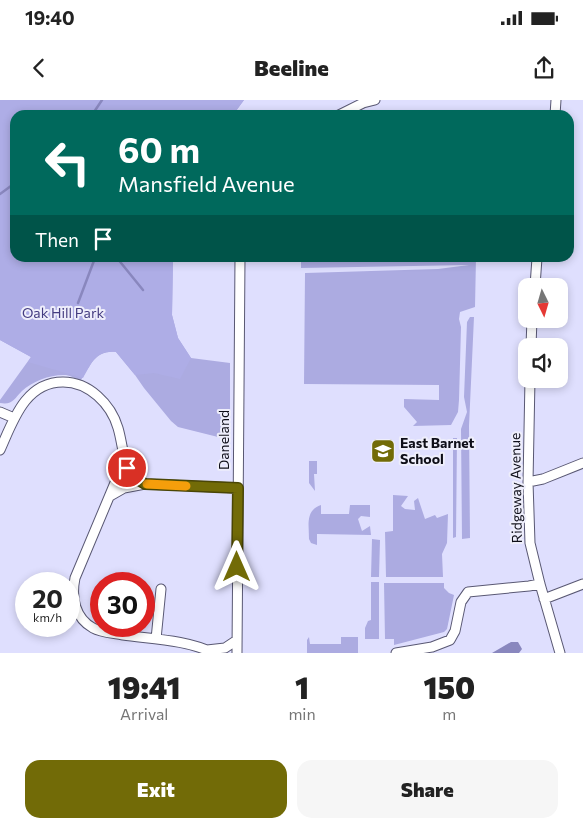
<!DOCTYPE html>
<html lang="en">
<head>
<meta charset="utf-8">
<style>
  :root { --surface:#fff; --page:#f6f6f6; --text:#222; --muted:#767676; --accent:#726b07 }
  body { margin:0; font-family:Commissioner,sans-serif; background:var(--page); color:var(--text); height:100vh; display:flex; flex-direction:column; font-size:19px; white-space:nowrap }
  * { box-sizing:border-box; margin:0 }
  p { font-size:16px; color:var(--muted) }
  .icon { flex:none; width:28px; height:28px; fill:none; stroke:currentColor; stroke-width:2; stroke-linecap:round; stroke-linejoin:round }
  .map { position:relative; height:553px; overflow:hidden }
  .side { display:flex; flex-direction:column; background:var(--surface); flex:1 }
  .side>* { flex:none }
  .top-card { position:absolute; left:10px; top:10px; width:564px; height:152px; border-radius:15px; box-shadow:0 2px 8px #0003; background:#00695c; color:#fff; overflow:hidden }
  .needle { width:32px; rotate:175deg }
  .tools { position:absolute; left:518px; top:178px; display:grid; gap:10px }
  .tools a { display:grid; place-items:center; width:50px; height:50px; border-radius:10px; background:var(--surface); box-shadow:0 2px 8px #0003; font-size:25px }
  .speed { position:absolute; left:15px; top:472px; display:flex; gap:10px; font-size:25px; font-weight:700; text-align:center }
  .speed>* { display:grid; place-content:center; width:65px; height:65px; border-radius:50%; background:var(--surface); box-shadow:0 2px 8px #0003; line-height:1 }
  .speed small { font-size:12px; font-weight:400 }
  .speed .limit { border:8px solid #d22; background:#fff; color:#111 }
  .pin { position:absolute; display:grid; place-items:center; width:42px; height:42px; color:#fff; margin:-21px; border:2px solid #fff; border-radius:50%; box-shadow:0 1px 5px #0007 }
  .me { position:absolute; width:55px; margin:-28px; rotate:0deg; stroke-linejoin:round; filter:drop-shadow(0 0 4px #0008) }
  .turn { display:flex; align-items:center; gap:18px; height:105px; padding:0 25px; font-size:22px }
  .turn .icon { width:65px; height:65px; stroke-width:2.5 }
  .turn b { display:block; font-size:35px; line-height:42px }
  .then { display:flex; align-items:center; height:48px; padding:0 25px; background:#0003; gap:10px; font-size:19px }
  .eta { display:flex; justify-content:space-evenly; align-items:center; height:85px; text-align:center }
  .eta b { font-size:30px; font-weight:800; line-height:35px }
  .button { display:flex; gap:10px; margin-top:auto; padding:10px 25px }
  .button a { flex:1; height:58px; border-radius:15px; background:var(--accent); color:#fff; font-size:20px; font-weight:800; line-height:58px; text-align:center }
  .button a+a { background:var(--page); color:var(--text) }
  .status { display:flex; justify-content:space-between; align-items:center; height:35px; padding:0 25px; background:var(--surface); direction:ltr }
  .status svg { height:14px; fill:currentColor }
  header { display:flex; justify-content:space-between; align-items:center; height:65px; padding:0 25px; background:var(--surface); font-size:22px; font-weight:800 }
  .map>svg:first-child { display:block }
  .green { fill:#acabe1 }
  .forest { fill:#aeade6 }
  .water { fill:#8987be }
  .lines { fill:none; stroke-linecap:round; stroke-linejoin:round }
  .stream { stroke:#8987be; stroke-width:2.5 }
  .minor-casing { stroke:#595873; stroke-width:11 }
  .minor { stroke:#fff; stroke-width:9 }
  .route-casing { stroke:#4a4605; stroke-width:12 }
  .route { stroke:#726b07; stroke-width:9 }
  .slow { stroke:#f59e0b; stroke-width:9 }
  .labels { text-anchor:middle; stroke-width:4; stroke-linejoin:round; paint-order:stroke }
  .park-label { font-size:14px; fill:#443c80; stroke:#eeeefb }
  .street-label { font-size:14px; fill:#0e0e18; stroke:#eeeefb }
  .poi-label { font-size:14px; font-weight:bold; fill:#0e0e18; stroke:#eeeefb; text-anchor:start }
</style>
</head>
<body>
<div class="status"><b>19:40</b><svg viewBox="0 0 49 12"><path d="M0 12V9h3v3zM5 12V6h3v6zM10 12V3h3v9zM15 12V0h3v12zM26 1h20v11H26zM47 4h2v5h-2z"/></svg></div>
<header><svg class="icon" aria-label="back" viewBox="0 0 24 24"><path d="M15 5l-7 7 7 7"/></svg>Beeline<svg class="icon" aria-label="share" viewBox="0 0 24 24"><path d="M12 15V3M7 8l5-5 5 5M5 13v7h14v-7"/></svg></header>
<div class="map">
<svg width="583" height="553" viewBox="0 0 583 553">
  <rect width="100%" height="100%" fill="#dfdffe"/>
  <path class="green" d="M0,0H244L233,15H15V158H173L172,215L178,238L191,258L230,263V340L178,327L171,321L144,288L135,275L116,252C95,250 91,265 81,280C76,279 71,276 66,275C52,274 32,281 22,291C14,299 13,305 0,303V300L31,257L0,240Z
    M301,158H476L475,207L460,212L459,219L461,227L459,300L458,312L451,325L413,326L417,322L404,307V299L439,300V285L304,284L305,173L438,169L469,165L301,168Z
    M470,217H474L469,326L470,438L462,439L461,329L467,312L464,297L467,222Z
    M453,338H457L456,437L453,438Z
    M309,361H317V374H314L315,391L309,383Z
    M393,395L408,396L401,406L405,409L415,410L414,401L418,398L425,419L435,415L437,418L448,414L447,443L442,454L443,477H386L385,432L393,431Z
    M321,405V414H349L350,405H370V417L361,416L358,419L362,431L370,426L371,435L317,434V445L311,443L309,439C309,426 305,410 321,405Z
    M372,439L380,440L379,477H371Z
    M371,482H379V539H365V528L368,521L371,520Z
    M384,483H444V488L449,493L454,495L447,529L444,532L394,545V539H385Z
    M309,537L310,544H341V537H358V553H307V540Z"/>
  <path class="forest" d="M0,0H244L233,15H15V158H173L172,215L178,238L191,258L180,279L154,273L135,275L116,252C95,250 92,263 83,278L28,262L31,257L0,240Z"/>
  <path class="water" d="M511,542H518L522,549L519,553H492Z"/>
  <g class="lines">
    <path class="stream" d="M92,15L102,0
      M0,94L15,83
      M117,158L143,190
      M78,203L95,158"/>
    <defs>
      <path id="minor" d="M339,15L363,3L375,0
        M555,15L556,0
        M535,186L537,158
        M531,246L532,219
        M530,279L528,382L530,443L540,484L560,553
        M0,312L14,318
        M0,350C13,321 25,282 63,282C89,282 111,304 118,328C125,352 121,370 145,384L238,388
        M123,356L117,378L75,478C71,498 75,518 93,528C102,533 113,533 123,535C151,539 188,540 213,553
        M528,382L543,379L583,363
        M110,396L124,388L145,384
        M544,499L583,484
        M156,539L161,489
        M207,550L225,548L237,540
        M237,553L240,158
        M396,553L432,547L450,540L455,531L461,502L468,492L529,486L540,484"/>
    </defs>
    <use href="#minor" class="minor-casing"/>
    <use href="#minor" class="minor"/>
  </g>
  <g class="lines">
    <defs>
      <path id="route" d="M127,368L137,379L145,384L238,388L237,467"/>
    </defs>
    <use href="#route" class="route-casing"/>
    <use href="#route" class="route"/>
    <path class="slow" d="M147,384L186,386"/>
  </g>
  <defs>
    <symbol id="school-square" viewBox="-11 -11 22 22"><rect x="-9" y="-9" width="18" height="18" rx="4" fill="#726b07" stroke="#eeeefb"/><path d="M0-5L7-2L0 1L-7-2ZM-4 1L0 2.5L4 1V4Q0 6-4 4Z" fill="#fff"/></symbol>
  </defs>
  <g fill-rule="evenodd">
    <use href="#school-square" x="369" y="337" width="28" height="28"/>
  </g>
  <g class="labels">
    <g class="park-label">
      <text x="63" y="218">Oak Hill Park</text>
    </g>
    <g class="street-label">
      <text transform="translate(224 340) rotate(-90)" y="5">Daneland</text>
      <text transform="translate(516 388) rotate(-91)" y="5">Ridgeway Avenue</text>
    </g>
    <g class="poi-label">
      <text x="400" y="348">East Barnet<tspan x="400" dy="16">School</tspan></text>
    </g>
  </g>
</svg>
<div class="tools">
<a><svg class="needle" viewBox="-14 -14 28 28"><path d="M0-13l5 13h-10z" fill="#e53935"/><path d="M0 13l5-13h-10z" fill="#767676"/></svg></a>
<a><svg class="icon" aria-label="sound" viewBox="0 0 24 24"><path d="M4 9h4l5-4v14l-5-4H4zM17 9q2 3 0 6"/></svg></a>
</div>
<div class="speed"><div>20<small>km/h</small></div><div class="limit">30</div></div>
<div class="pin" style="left:127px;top:368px;background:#d93025"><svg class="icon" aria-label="arrive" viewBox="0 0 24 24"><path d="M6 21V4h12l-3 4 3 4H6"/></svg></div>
<svg class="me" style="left:237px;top:467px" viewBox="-20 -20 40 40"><path d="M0-17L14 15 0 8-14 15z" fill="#726b07" stroke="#fff" stroke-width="4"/></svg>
<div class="top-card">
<div class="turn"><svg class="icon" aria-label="left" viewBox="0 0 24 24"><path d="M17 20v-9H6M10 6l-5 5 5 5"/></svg><div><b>60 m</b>Mansfield Avenue</div></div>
<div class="then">Then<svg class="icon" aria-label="arrive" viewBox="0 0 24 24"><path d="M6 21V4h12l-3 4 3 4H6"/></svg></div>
</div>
</div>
<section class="side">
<div class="eta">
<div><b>19:41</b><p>Arrival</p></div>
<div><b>1</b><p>min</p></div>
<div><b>150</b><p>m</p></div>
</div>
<div class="button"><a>Exit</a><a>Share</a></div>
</section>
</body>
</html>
